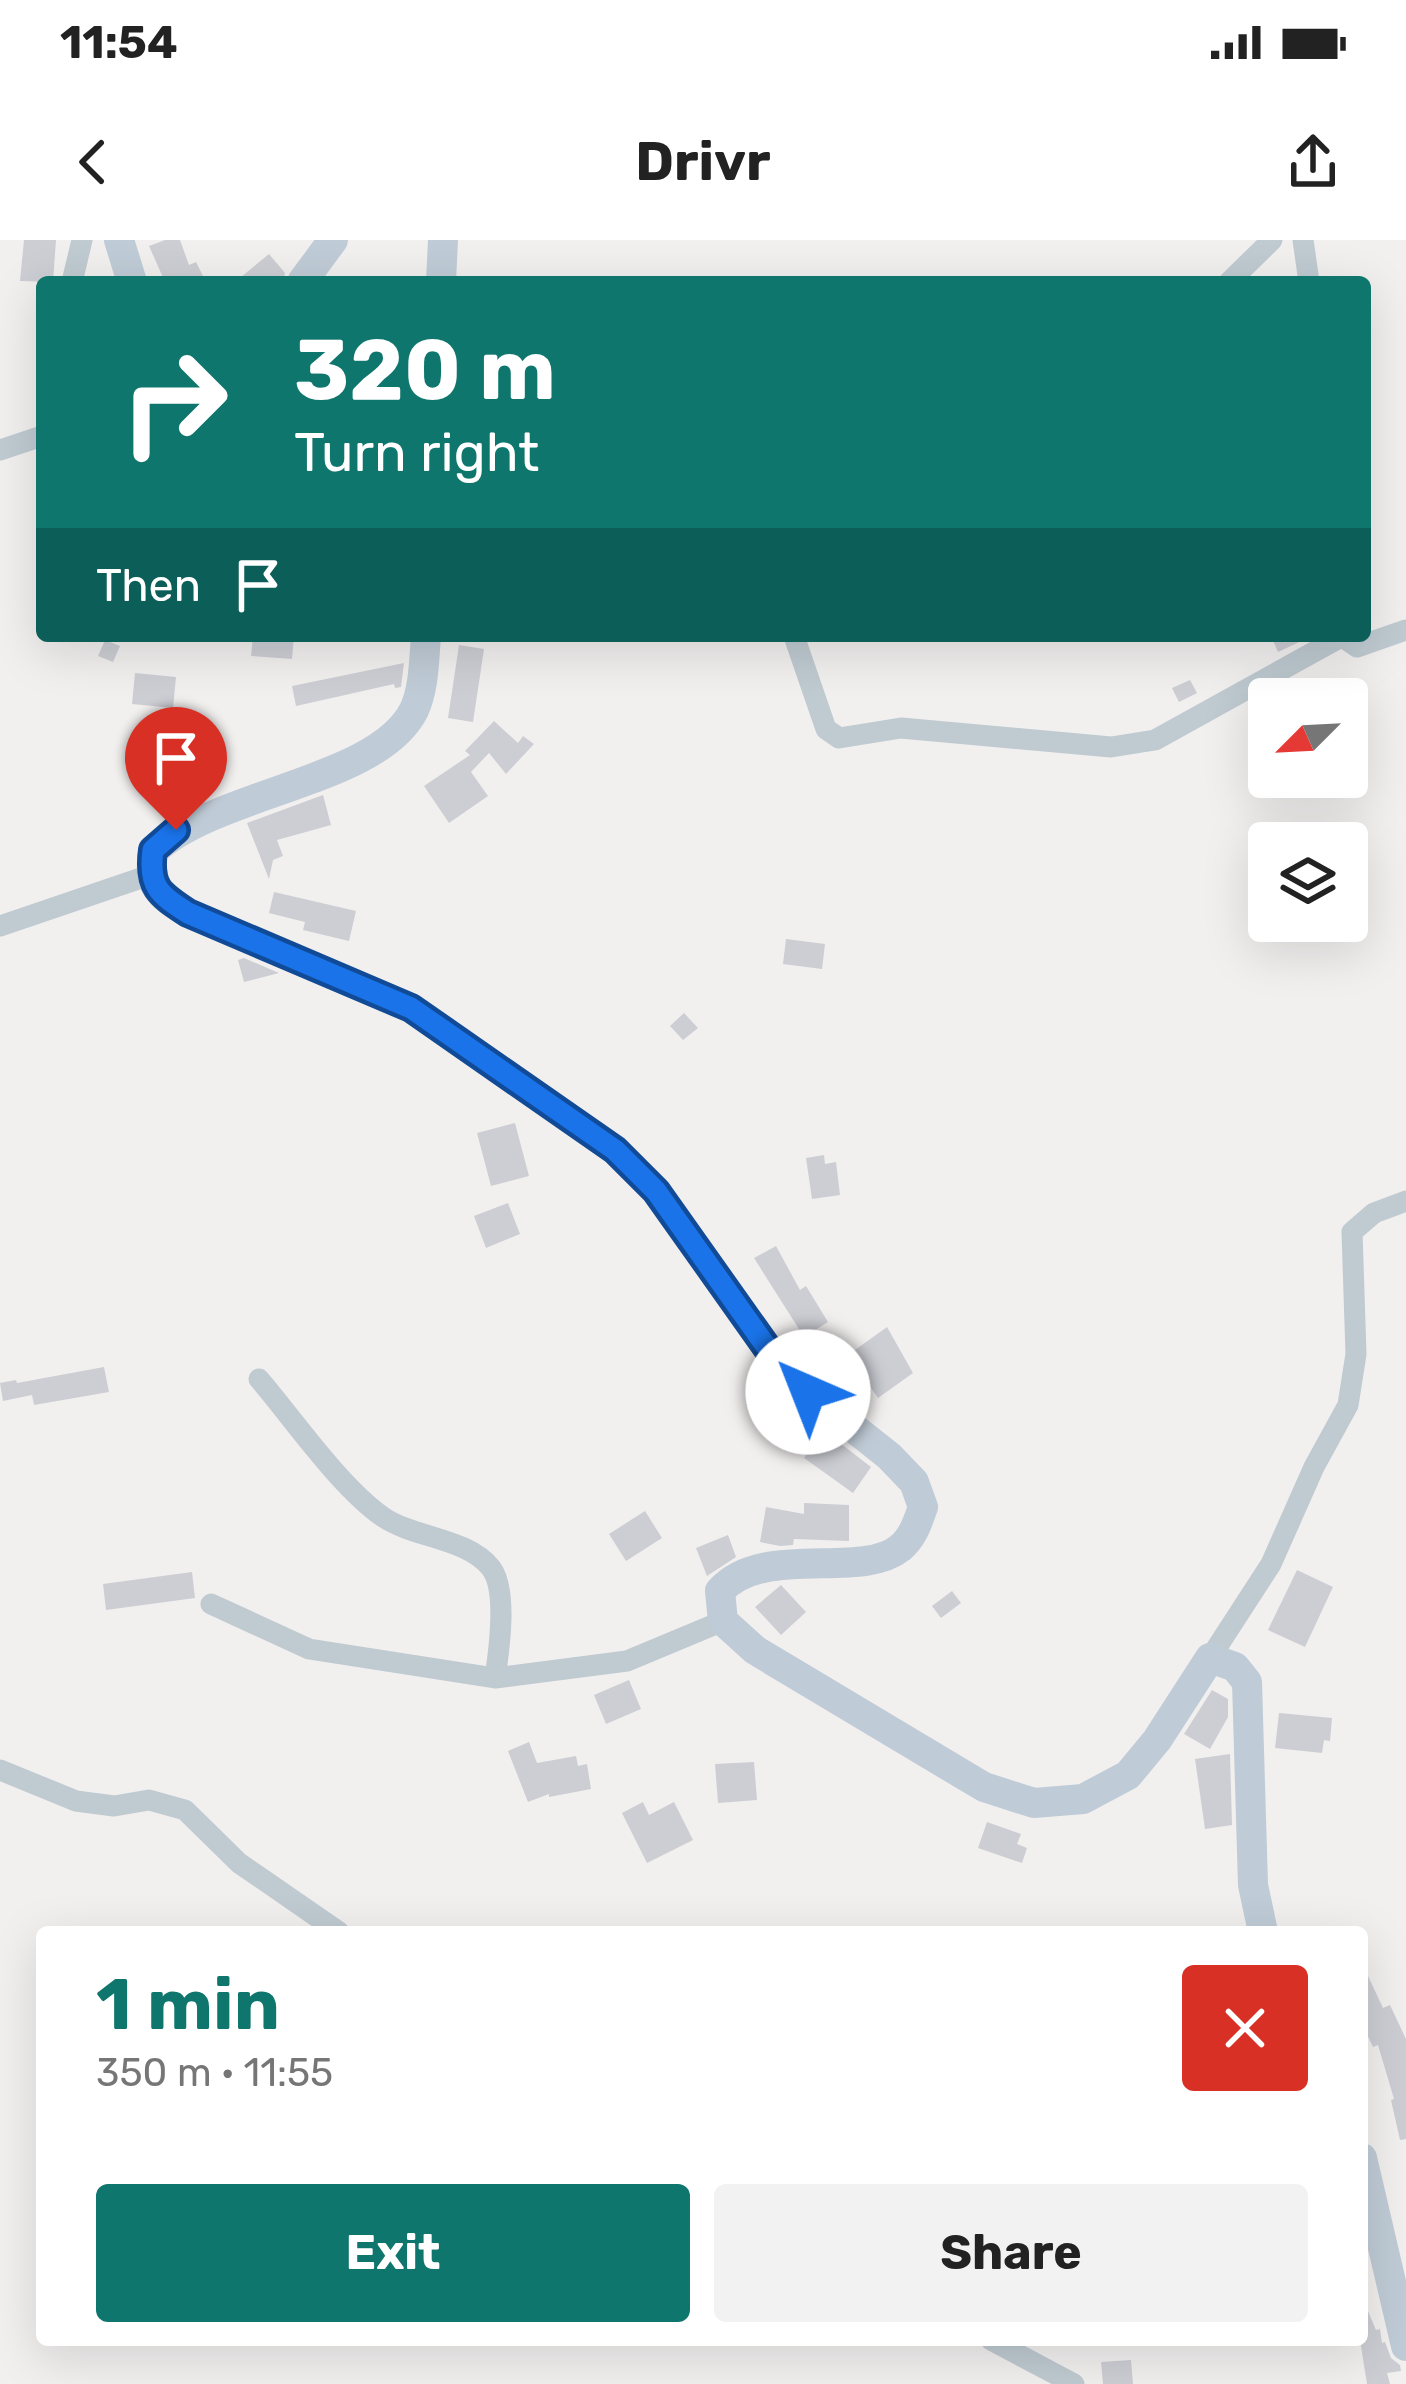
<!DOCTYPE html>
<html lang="en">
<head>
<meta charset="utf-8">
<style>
  :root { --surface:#fff; --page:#f2f2f2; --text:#222; --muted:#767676; --accent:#0f766e }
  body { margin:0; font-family:Rubik,sans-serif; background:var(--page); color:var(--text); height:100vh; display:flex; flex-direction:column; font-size:45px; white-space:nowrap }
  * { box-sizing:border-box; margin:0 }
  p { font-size:39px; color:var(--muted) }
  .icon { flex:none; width:66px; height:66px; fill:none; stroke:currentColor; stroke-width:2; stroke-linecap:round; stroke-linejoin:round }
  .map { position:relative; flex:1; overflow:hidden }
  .details { position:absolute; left:36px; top:1686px; width:1332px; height:420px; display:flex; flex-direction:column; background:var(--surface); border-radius:12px; box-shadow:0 12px 48px #0002 }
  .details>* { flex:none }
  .banner { position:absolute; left:36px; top:36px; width:1335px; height:366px; border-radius:12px; box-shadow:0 12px 48px #0002; background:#0f766e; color:#fff; overflow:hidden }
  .needle { width:78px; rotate:246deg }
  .buttons { position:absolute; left:1248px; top:438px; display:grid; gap:24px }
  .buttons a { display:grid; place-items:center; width:120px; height:120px; border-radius:12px; background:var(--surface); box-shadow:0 12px 48px #0002; font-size:60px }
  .pin { position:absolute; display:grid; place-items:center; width:102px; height:102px; color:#fff; margin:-123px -51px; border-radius:50% 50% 50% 0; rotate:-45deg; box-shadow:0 0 12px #0007 }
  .pin .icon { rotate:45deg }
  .me { position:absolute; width:132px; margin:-66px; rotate:316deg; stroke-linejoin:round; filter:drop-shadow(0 0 9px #0008) }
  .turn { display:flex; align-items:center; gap:42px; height:252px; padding:0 60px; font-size:54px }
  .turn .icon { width:156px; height:156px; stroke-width:2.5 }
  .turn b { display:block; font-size:84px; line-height:102px }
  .then { display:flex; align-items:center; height:114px; padding:0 60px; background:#0003; gap:24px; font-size:45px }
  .round { display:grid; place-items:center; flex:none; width:126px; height:126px; border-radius:12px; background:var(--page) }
  .overview { display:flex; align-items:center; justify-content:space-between; height:204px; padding:0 60px }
  h1 { font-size:72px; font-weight:700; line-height:90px; color:var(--accent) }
  .primary-button { display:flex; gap:24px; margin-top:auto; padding:24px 60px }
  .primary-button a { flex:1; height:138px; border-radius:12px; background:var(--accent); color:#fff; font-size:48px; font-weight:700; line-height:138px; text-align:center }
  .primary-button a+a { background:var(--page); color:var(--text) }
  .status { display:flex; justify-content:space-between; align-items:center; height:84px; padding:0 60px; background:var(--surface); direction:ltr }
  .status svg { height:33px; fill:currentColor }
  header { display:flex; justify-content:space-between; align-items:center; height:156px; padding:0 60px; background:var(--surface); font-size:54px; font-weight:700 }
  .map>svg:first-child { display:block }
  .building { fill:#ccced4 }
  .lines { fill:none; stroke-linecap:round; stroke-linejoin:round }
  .street { stroke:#bfcad1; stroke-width:21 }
  .secondary { stroke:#bfcbd6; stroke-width:30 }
  .route-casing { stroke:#114b97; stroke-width:30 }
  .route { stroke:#1a73e8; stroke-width:21 }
</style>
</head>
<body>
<div class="status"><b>11:54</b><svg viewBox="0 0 49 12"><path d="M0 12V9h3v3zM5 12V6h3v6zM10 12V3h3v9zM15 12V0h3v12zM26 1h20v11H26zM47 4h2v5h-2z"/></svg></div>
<header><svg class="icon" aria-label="back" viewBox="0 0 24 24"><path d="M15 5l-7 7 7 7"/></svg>Drivr<svg class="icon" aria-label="share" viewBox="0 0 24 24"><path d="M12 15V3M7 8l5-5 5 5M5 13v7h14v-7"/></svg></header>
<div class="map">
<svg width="1406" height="2144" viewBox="0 0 1406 2144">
  <rect width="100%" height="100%" fill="#f2efef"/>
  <path class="building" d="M24,0H56L53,42L20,41Z
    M165,0H180L189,25L196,22L206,42H165L149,6Z
    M269,14L285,33L283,42H235Z
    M253,396H294L292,419L251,416Z
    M1271,396H1312L1278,412Z
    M105,400L120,406L113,422L98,416Z
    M459,405L484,409L473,482L448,478Z
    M404,423L401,447L395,448L394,444L296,466L292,446Z
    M135,433L176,437L173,468L132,464Z
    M1190,440L1197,453L1179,462L1172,448Z
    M494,481L518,503L523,496L534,504L506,534L489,513L471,532L488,556L449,583L424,546L470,515L465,511Z
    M170,491L175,527L139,533L133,497Z
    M323,555L331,585L277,600L283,616L273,620L269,639L247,583Z
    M274,652L356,671L349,701L303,690L305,682L269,673Z
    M786,699L825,704L822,729L783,724Z
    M244,718L279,733L244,742L238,720Z
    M684,773L698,788L683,800L670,786Z
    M515,883L529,936L491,946L477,893Z
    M824,915L825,924L836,922L840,955L812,959L806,918Z
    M508,963L520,994L486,1008L474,976Z
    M776,1006L800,1050L806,1046L828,1082L804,1097L754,1018Z
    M887,1087L913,1133L878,1158L848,1115Z
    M104,1127L109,1152L34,1165L32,1155L3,1161L0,1143L16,1140L17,1143Z
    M771,1141L797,1169L772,1193L746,1165Z
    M823,1190L871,1227L853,1253L804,1218Z
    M804,1263L849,1265V1301L794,1299L793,1305L780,1306L760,1302L766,1267L804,1274Z
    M645,1271L662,1298L626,1321L609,1294Z
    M728,1295L736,1317L707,1336L696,1308Z
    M1297,1330L1333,1347L1305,1407L1268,1390Z
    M192,1332L195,1358L106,1370L103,1344Z
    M781,1345L806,1372L781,1395L755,1367Z
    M952,1351L961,1363L941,1378L932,1366Z
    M629,1440L641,1469L606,1484L594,1455Z
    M1212,1450L1228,1459V1477L1210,1509L1184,1494Z
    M1279,1473L1332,1478L1330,1501L1324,1500L1322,1513L1275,1508Z
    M529,1502L537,1523L576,1516L578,1526L587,1524L591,1549L549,1557V1554L528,1562L508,1511Z
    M1230,1514L1232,1585L1205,1589L1195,1519Z
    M754,1522L757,1560L718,1563L715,1524Z
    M643,1562L649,1575L674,1562L693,1600L647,1623L622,1573Z
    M987,1582L1021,1594L1017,1604L1027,1608L1022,1623L978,1608Z
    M1362,1723L1383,1768L1390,1765L1406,1799V1899L1400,1900L1391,1860L1394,1859L1378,1805L1373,1807L1362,1784Z
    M1362,2057L1376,2090L1380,2089L1382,2103L1385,2102L1391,2118L1400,2125L1401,2131L1387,2133L1390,2144H1367L1360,2100Z
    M1131,2120L1133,2144H1103L1101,2122Z"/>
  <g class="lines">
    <path class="street" d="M1303,0L1309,42
      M72,42L82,0
      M1229,42L1272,0
      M0,210L42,196
      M794,396L826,489L839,498L901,488L1111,507L1155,500L1341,397
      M1341,396L1357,407L1406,390
      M0,686L150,635
      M259,1139C294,1180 340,1247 383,1277C414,1298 468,1298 491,1328C508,1350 499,1411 495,1438
      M211,1364L309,1409L495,1438L627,1421L723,1381
      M1210,1418L1271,1324L1314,1227L1348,1165L1356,1114L1352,992L1374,973L1406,961
      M0,1530L76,1561L114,1566L149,1560L185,1570L239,1623L339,1692
      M991,2100L1074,2144"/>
    <path class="secondary" d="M119,0L132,42
      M302,42L333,0
      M441,42L443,0
      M426,396C424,420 424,449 414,470C378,542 219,551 153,611C148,647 158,654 188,673L411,768L615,910L656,951L768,1109L808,1152L889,1216L914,1242L923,1267C918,1281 913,1298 900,1308C861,1340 762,1303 720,1351L723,1381L755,1410L984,1547L1034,1563L1083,1559L1128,1535L1157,1500L1210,1418L1235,1427L1247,1442L1253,1645L1263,1692
      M1362,1918L1406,2106"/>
  </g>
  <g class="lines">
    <defs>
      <path id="route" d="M176,590L153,610C148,647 159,654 188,673L411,768L615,910L656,951L768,1109L808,1152"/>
    </defs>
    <use href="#route" class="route-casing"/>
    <use href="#route" class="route"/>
  </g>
</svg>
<div class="buttons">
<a><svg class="needle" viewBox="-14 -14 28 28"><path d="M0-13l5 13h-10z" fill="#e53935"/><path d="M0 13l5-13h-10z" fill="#767676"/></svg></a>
<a><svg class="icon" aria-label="layers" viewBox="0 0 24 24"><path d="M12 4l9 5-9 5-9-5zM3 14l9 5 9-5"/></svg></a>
</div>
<div class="pin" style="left:176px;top:590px;background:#d93025"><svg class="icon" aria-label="arrive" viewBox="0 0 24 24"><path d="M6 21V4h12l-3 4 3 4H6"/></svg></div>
<svg class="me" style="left:808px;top:1152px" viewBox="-20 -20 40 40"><circle r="19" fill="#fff"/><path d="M0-13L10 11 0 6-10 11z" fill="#1a73e8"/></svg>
<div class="banner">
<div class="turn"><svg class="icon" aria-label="right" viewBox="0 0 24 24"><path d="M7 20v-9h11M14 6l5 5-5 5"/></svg><div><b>320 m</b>Turn right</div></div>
<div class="then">Then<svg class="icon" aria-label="arrive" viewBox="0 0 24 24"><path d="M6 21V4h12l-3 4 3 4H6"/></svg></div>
</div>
<section class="details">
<div class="overview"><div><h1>1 min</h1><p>350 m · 11:55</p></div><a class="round" style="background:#d93025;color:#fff"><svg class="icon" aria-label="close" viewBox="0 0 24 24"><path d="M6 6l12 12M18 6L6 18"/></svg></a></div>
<div class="primary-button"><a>Exit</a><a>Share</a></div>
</section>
</div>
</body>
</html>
